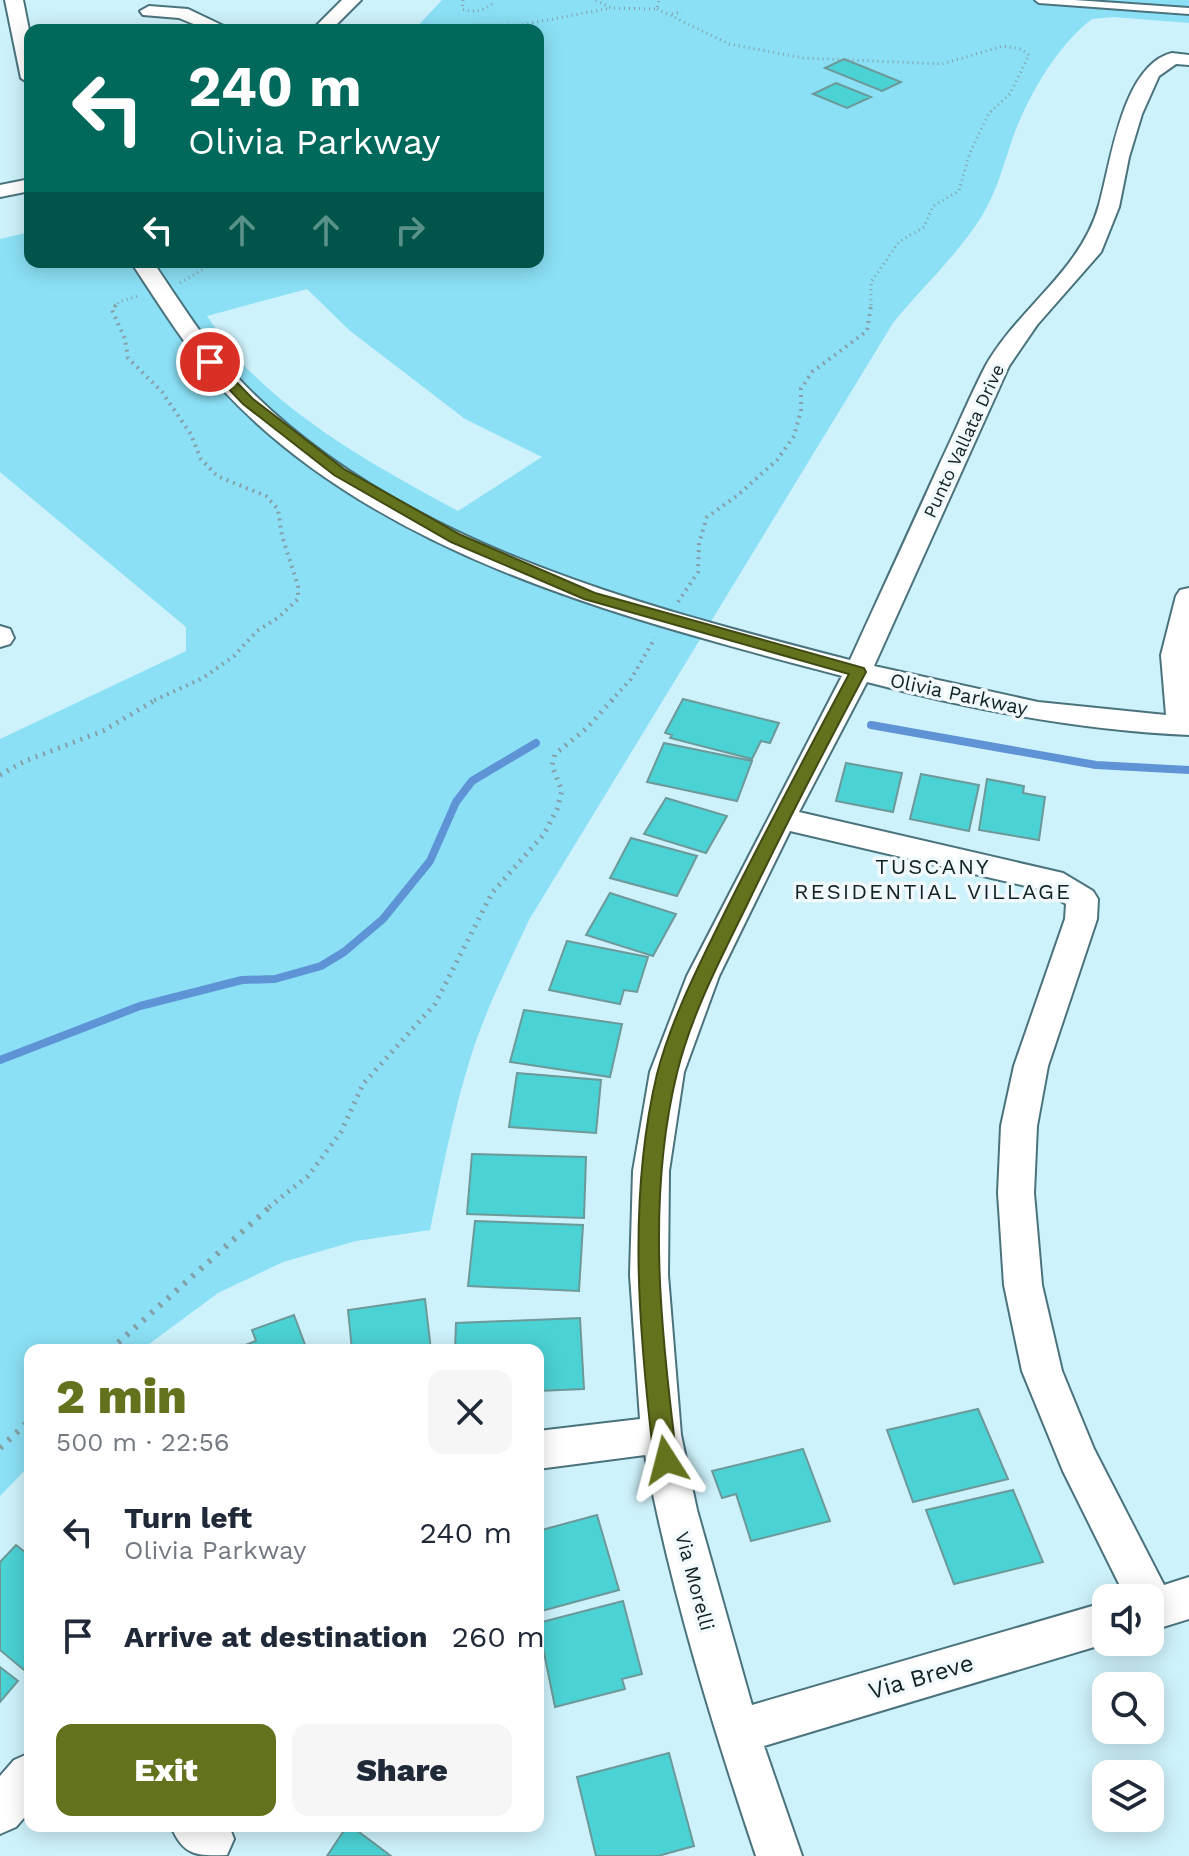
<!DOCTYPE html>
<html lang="en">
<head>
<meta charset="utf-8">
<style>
  :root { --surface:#fff; --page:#f6f6f7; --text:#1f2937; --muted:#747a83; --accent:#63721d }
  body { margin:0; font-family:"Work Sans",sans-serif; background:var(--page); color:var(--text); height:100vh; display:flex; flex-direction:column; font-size:30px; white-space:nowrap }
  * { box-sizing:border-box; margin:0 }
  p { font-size:26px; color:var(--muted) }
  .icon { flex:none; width:44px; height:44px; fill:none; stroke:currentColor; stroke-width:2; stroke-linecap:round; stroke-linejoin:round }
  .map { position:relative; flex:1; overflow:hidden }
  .side { position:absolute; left:24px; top:1344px; width:520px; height:488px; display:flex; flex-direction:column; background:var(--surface); border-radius:16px; box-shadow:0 4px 20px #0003 }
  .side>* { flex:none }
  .top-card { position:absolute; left:24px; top:24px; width:520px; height:244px; border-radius:16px; box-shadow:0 4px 20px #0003; background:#00695c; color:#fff; overflow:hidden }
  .tools { position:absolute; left:1092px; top:1584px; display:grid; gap:16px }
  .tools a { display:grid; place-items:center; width:72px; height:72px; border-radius:16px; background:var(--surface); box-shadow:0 4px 20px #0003; font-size:40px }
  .pin { position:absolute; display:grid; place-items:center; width:68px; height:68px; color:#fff; margin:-34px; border:4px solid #fff; border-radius:50%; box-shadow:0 2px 8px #0007 }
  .me { position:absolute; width:88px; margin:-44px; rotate:351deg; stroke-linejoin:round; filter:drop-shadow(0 0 6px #0008) }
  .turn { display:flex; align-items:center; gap:28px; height:168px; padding:0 32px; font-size:36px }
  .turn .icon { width:104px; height:104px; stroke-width:2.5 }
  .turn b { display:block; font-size:56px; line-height:68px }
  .lanes { display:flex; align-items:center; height:76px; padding:0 32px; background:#0003; justify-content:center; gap:40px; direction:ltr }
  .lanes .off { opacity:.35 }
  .round { display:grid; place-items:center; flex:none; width:84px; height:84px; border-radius:16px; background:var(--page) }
  .summary { display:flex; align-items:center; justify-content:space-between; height:136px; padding:0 32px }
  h1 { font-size:48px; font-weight:800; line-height:60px; color:var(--accent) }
  .button { display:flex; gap:16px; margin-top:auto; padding:16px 32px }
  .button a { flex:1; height:92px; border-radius:16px; background:var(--accent); color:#fff; font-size:32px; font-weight:800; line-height:92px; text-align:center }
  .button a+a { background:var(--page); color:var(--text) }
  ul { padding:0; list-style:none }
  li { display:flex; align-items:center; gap:24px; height:104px; padding:0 32px }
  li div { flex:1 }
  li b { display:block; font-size:30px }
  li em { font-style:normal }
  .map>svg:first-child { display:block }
  .green { fill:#8be0f5; fill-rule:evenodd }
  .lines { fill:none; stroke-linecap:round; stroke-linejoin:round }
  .stream { stroke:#5e93d6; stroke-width:8 }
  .building { fill:#4bd2d4; stroke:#6c9999; stroke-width:2 }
  .service-casing { stroke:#4a737e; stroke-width:4 }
  .minor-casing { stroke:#4a737e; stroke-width:4 }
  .path-far3 { stroke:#83a0a7; stroke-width:3; stroke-dasharray:1 4; stroke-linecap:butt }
  .path-far2 { stroke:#83a0a7; stroke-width:4; stroke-dasharray:2 5; stroke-linecap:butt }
  .path-far1 { stroke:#83a0a7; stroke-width:5; stroke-dasharray:2 6; stroke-linecap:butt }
  .path { stroke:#83a0a7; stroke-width:6; stroke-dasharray:3 8; stroke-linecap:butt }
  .service { fill:#fff; fill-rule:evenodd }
  .minor { fill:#fff; fill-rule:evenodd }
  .route { fill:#63721d; stroke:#404a13; stroke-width:2 }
  .labels { text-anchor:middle; stroke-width:7; stroke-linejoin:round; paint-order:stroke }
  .far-street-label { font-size:18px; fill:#102226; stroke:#f1f9fc }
  .street-label { font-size:20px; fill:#102226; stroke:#f1f9fc }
  .neighbourhood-label { font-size:22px; letter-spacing:2px; fill:#102226; stroke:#f1f9fc }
  .near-street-label { font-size:24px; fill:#102226; stroke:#f1f9fc }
</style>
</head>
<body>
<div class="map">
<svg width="1189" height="1856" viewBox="0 0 1189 1856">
  <rect width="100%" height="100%" fill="#cef2fb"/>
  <path class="green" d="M442,0H1189V23L1113,17L1092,19C1058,45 1032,90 1016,129C1005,158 999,187 983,214C959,254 922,287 893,323L529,920C508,965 486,1009 471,1056C453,1113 442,1172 430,1230L356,1241L283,1262L218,1293L141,1350H30V1465L0,1496V739L186,651V627L0,472V239L30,232V262H538V30H414ZM307,289L349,330L465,419L542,457L458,511C381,469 301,426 240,361C228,347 218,331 207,316Z"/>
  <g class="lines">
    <path class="stream" d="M871,725L1096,765L1189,770
      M0,1060L140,1006L242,980L275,979L321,966L344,952L383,919L430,861L456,802L472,781L536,743"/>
  </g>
  <path class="building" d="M844,59L901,82L882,91L825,68Z
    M836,83L871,97L847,108L813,94Z
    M683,699L779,723L770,743L761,741L752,759L670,738L672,735L665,733Z
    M664,743L752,761L737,801L647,782Z
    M846,763L902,773L893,812L836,801Z
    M921,774L979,785L969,831L910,819Z
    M987,779L1024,786L1023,793L1045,797L1039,840L979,830Z
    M666,798L727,816L706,853L644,834Z
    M631,838L697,856L677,896L610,878Z
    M610,893L676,914L653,956L586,935Z
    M567,941L648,957L637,992L624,990L620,1004L549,990Z
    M524,1010L622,1024L610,1077L510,1062Z
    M517,1073L601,1080L596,1133L509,1127Z
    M472,1154L586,1157L584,1218L467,1214Z
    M475,1221L583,1225L579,1291L468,1286Z
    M425,1299L431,1350H352L348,1310Z
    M294,1315L307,1350H232L256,1341L252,1330Z
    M580,1318L584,1389L538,1391V1350H455L456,1323Z
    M978,1409L1008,1479L913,1502L887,1430Z
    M803,1449L830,1521L751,1541L736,1494L722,1498L712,1471Z
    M1013,1490L1043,1562L954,1584L926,1510Z
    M597,1515L619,1590L538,1612V1531Z
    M16,1545L30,1556V1664L24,1670L0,1650V1562Z
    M623,1601L642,1674L622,1679L625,1689L555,1707L538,1623Z
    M0,1667L18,1681L0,1702Z
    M669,1753L694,1846L658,1856H596L577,1777Z
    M347,1826H351L391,1856H327Z"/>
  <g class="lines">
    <defs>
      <path id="service" d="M1035,0H1074L1189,8V14L1039,3Z"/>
      <path id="minor" d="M5,0H23L30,35V84L21,78Z
        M342,0H361L331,30H312Z
        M149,6L188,9L232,30H208L179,18L143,15L140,11Z
        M1172,53L1189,55V65L1176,64L1159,76L1142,114L1129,157L1119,207L1101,252L1037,325L1009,366L874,666L1038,702L1166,715L1161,655L1176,596L1180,590L1189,588V735C1079,730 973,710 867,682L799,812L1063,873L1093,891L1098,899L1097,919L1048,1066L1037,1126L1034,1193L1042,1285L1062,1371L1094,1449L1164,1585L1189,1577V1619L1150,1631V1598H1126L1063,1471L1022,1371L1004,1285L998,1193L1001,1126L1014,1066L1065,919L1066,904L1043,890L790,831L719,976L684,1072L669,1171L668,1275L681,1435L697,1510L752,1705L1106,1602V1642H1111L764,1746L802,1856H756C712,1725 671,1591 645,1455L538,1469V1431L640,1419L630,1275L633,1171L650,1072L687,976L842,676C628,619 380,558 223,390C188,351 160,306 131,262H153C180,302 206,344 239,379C395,544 639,605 850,660C880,594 911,528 941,461C956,430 969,398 985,367C1017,309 1081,271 1099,205C1111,163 1122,65 1172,53Z
        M30,179V191L0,197V185Z
        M0,626L10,629L14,638L10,644L0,647Z
        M30,1753V1811L16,1827L0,1834V1776L14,1760Z
        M171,1826H229L234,1839L227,1855C197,1856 183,1856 171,1826Z"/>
    </defs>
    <use href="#service" class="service-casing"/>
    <use href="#minor" class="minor-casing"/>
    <path class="path-far3" d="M463,0L462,9C474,13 482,11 492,4
      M596,0L611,8L657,9L659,0
      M657,9L729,44L803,58L942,64L1003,46L1021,49L1029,55L1010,94L989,113L969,155L959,191L933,206L924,227L899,242L871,282V307
      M672,14L682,12
      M448,30L473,25H521L611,8
      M180,283L215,262
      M114,307L119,302L140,295"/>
    <path class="path-far2" d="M116,305L112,310L125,339L128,358L162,392L190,433L201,459L217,476L266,496L278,509L282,536L298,586V599L279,617L257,631L234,656L203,678L153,701
      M678,602L698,572L699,543L707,517L738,495L777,460L794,436L801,410V389L812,372L867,331L871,305
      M611,701L631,679L655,638"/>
    <path class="path-far1" d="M0,775L25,761L103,731L157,699
      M269,1207L308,1176L341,1132L363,1084L435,1004L492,893L544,834L557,809L562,791L552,766L555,754L587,728L613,699"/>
    <path class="path" d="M110,1350L272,1205
      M0,1448L30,1420"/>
    <use href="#service" class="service"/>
    <use href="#minor" class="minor"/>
  </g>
  <path class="route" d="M206,360H215L253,399L344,469L461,535L595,593L864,668L866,672C825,749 785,826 747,905C721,958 691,1015 677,1073C646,1199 661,1334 677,1460L674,1468L666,1471L658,1468L654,1460C639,1333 627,1200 657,1074C672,1016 702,959 728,906C767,828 808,751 849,674L584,599L451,542L334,475L243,404L206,365Z"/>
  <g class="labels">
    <g class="far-street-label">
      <text transform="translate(964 441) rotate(-65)" y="6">Punto Vallata Drive</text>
    </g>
    <g class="street-label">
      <text transform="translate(959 694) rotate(12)" y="7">Olivia Parkway</text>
      <text transform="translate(695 1581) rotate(75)" y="7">Via Morelli</text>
    </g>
    <g class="neighbourhood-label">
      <text x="933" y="874">TUSCANY<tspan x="933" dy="25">RESIDENTIAL VILLAGE</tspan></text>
    </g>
    <g class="near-street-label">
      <text transform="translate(921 1677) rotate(-16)" y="8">Via Breve</text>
    </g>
  </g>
</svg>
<div class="tools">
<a><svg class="icon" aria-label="sound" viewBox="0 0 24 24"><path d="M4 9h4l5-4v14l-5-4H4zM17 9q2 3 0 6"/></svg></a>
<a><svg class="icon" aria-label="search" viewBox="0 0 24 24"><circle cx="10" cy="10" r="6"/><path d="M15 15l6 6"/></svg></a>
<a><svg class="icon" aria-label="layers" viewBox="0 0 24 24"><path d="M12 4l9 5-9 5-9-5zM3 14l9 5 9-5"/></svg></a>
</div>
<div class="pin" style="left:210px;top:362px;background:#d93025"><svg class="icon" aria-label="arrive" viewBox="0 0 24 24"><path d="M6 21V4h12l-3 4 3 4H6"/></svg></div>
<svg class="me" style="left:666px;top:1460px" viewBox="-20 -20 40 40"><path d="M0-17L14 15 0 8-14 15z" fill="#63721d" stroke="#fff" stroke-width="4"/></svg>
<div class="top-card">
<div class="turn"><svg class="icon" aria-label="left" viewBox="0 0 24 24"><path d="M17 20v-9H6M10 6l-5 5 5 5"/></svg><div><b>240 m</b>Olivia Parkway</div></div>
<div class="lanes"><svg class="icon" aria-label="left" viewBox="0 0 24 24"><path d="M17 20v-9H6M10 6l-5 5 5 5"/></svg><svg class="icon off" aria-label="ahead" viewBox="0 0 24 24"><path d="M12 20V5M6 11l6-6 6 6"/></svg><svg class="icon off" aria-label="ahead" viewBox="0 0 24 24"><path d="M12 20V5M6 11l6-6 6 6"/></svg><svg class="icon off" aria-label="right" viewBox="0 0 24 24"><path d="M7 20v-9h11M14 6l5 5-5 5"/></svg></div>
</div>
<section class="side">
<div class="summary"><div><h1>2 min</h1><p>500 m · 22:56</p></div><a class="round"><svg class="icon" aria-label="close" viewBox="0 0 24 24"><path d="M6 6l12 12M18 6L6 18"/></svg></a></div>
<ul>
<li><svg class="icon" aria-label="left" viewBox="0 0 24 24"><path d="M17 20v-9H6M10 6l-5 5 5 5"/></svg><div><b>Turn left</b><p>Olivia Parkway</p></div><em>240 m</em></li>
<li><svg class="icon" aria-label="arrive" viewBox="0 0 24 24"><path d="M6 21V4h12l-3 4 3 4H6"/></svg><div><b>Arrive at destination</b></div><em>260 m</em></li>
</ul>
<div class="button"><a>Exit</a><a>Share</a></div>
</section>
</div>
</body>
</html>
